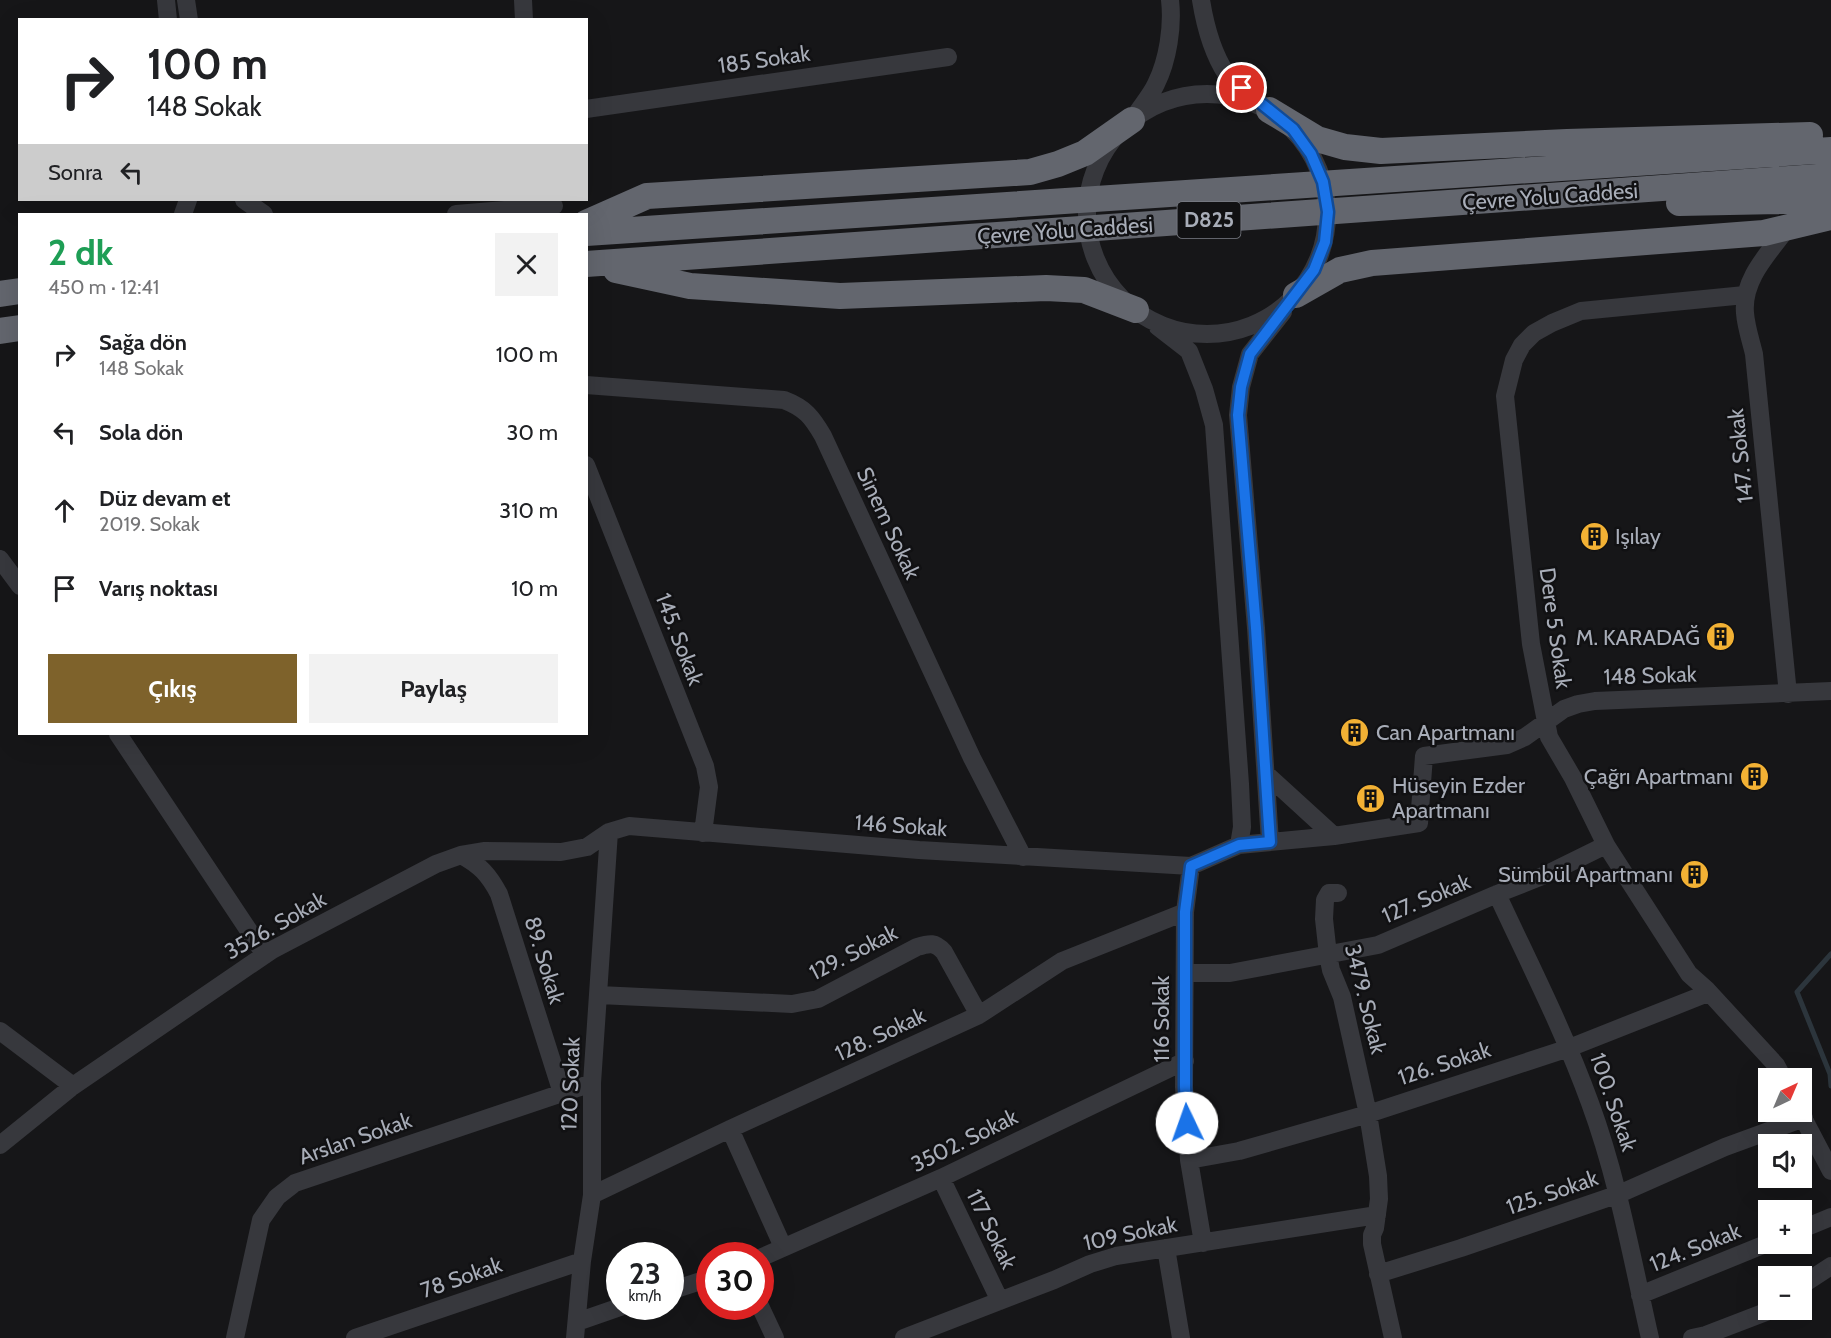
<!DOCTYPE html>
<html lang="tr">
<head>
<meta charset="utf-8">
<style>
  :root { --surface:#fff; --page:#f2f2f2; --text:#202124; --muted:#757577; --accent:#7e622b }
  body { margin:0; font-family:Cabin,sans-serif; background:var(--page); color:var(--text); height:100vh; display:flex; flex-direction:column; font-size:22px; white-space:nowrap }
  * { box-sizing:border-box; margin:0 }
  p { font-size:20px; color:var(--muted) }
  .icon { flex:none; width:33px; height:33px; fill:none; stroke:currentColor; stroke-width:2; stroke-linecap:round; stroke-linejoin:round }
  .map { position:relative; flex:1; overflow:hidden }
  .side { position:absolute; left:18px; top:213px; width:570px; height:522px; display:flex; flex-direction:column; background:var(--surface); border-radius:0px; box-shadow:0 6px 24px #0002 }
  .side>* { flex:none }
  .guide { position:absolute; left:18px; top:18px; width:570px; height:183px; border-radius:0px; box-shadow:0 6px 24px #0002; background:#fff; color:var(--text); overflow:hidden }
  .needle { width:39px; rotate:44deg }
  .buttons { position:absolute; left:1758px; top:1068px; display:grid; gap:12px }
  .buttons a { display:grid; place-items:center; width:54px; height:54px; border-radius:0px; background:var(--surface); box-shadow:0 6px 24px #0002; font-size:30px }
  .speed { position:absolute; left:606px; top:1242px; display:flex; gap:12px; font-size:30px; font-weight:700; text-align:center }
  .speed>* { display:grid; place-content:center; width:78px; height:78px; border-radius:50%; background:var(--surface); box-shadow:0 6px 24px #0002; line-height:1 }
  .speed small { font-size:15px; font-weight:400 }
  .speed .limit { border:9px solid #d22; background:#fff; color:#111 }
  .pin { position:absolute; display:grid; place-items:center; width:51px; height:51px; color:#fff; margin:-26px; border:3px solid #fff; border-radius:50%; box-shadow:0 2px 6px #0007 }
  .me { position:absolute; width:66px; margin:-33px; rotate:357deg; stroke-linejoin:round; filter:drop-shadow(0 0 4px #0008) }
  .turn { display:flex; align-items:center; gap:21px; height:126px; padding:0 30px; font-size:27px }
  .turn .icon { width:78px; height:78px; stroke-width:2.5 }
  .turn b { display:block; font-size:42px; line-height:51px }
  .then { display:flex; align-items:center; height:57px; padding:0 30px; background:#0003; gap:12px; font-size:22px }
  .round { display:grid; place-items:center; flex:none; width:63px; height:63px; border-radius:0px; background:var(--page) }
  .headline { display:flex; align-items:center; justify-content:space-between; height:102px; padding:0 30px }
  h1 { font-size:36px; font-weight:700; line-height:45px; color:#1e9e55 }
  .action { display:flex; gap:12px; margin-top:auto; padding:12px 30px }
  .action a { flex:1; height:69px; border-radius:0px; background:var(--accent); color:#fff; font-size:24px; font-weight:700; line-height:69px; text-align:center }
  .action a+a { background:var(--page); color:var(--text) }
  ul { padding:0; list-style:none }
  li { display:flex; align-items:center; gap:18px; height:78px; padding:0 30px }
  li div { flex:1 }
  li b { display:block; font-size:22px }
  li em { font-style:normal }
  .map>svg:first-child { display:block }
  .lines { fill:none; stroke-linecap:round; stroke-linejoin:round }
  .stream { stroke:#2c353c; stroke-width:5 }
  .minor { stroke:#37383d; stroke-width:18 }
  .highway { stroke:#63666e; stroke-width:26 }
  .route-casing { stroke:#114b97; stroke-width:15 }
  .route { stroke:#1a73e8; stroke-width:10 }
  .labels { text-anchor:middle; stroke-width:5; stroke-linejoin:round; paint-order:stroke }
  .shield { fill:#111113; stroke:#7b7e86; stroke-width:1.5 }
  .shield-label { font-size:21px; font-weight:bold; fill:#a8adb8 }
  .street-label { font-size:22px; fill:#a8adb8; stroke:#111113 }
  .poi-label { font-size:22px; fill:#a8adb8; stroke:#111113; text-anchor:start }
</style>
</head>
<body>
<div class="map">
<svg width="1831" height="1338" viewBox="0 0 1831 1338">
  <rect width="100%" height="100%" fill="#161618"/>
  <g class="lines">
    <path class="stream" d="M1831,954L1797,992L1830,1074L1831,1086"/>
    <path class="minor" d="M166,0L168,20
      M186,0L189,20
      M523,0L524,20
      M1201,0C1205,25 1213,54 1227,75C1234,85 1247,93 1256,100
      M1087 214a120 120 0 1 1 240 0a120 120 0 1 1-240 0Z
      M586,109L948,57
      M1135,116C1142,105 1151,95 1156,84C1168,60 1173,26 1170,0
      M244,200L264,214
      M183,214L188,200
      M456,214L554,206
      M1788,227C1769,253 1742,279 1745,313C1746,327 1751,341 1754,354L1788,694
      M1745,295L1581,311L1552,323L1534,333L1522,345L1514,360L1505,396L1531,644L1549,737L1573,778L1606,845L1689,974L1707,990L1776,1065L1783,1078
      M1158,327L1189,351L1204,389L1214,425L1240,784L1242,827L1239,845
      M586,385L784,400C805,408 812,417 823,436L972,758L1023,857
      M586,465L705,766L709,787L703,833
      M0,559L20,586
      M118,734L265,955
      M1266,774L1334,836
      M1270,842L1256,628L1238,415L1241,387L1250,354L1283,312
      M461,855C480,865 489,875 499,894L562,1093
      M1191,866L1185,912L1184,1087L1189,1160L1203,1243
      M1338,893H1329L1325,900L1324,919L1328,955L1331,970L1342,997L1368,1114L1378,1176L1379,1199L1375,1228L1372,1235V1244L1393,1338
      M1497,894C1529,963 1564,1031 1590,1103C1618,1179 1632,1259 1650,1338
      M1186,973H1230L1378,945L1497,894L1545,875L1606,845
      M599,995L792,1004L818,999L917,947C930,943 935,942 944,952L979,1015
      M0,1031L73,1086
      M1800,1112L1831,1171
      M730,1129L783,1247
      M0,1145L73,1086L272,950L436,864L461,855L485,851L561,852L587,847L609,832L629,826L919,850L1191,866L1239,845L1334,836L1419,823L1424,756L1507,745L1525,737L1564,709L1578,704L1595,701L1831,691
      M1189,1160L1239,1151L1368,1114L1569,1048L1708,993
      M941,1178L1000,1301
      M592,1195L730,1129L979,1015L1062,961L1185,912
      M1802,1229L1831,1217
      M1166,1248L1181,1338
      M760,1258L941,1178L1185,1061
      M1378,1274L1461,1248L1619,1194L1725,1147L1804,1118
      M1802,1285L1831,1266
      M670,1291L710,1278
      M1640,1295L1768,1243
      M760,1306L775,1338
      M577,1322L623,1306
      M235,1338L261,1220L277,1197L295,1183L592,1083
      M355,1338L582,1261
      M575,1338L582,1261L592,1195V1083L609,832
      M904,1338L1054,1280L1090,1264L1116,1256L1377,1215
      M1692,1338L1706,1335L1771,1310"/>
    <path class="highway" d="M1269,110L1317,139L1345,147L1381,151L1567,142L1810,135
      M1679,203L1831,200
      M586,223L647,196L1030,172L1058,164L1085,153L1132,120
      M586,233L1831,150
      M586,264L1831,176
      M616,270L690,286L840,296L1046,288L1084,290L1136,310
      M0,294L20,291
      M1296,295L1340,270L1372,263L1764,233L1831,217
      M0,331L20,328"/>
  </g>
  <g class="lines">
    <defs>
      <path id="route" d="M1187,1123L1185,1087V912L1191,866L1239,845L1270,842L1256,628L1238,415L1241,387L1250,354L1314,270L1325,242L1328,212L1323,182L1311,154L1293,129L1242,88"/>
    </defs>
    <use href="#route" class="route-casing"/>
    <use href="#route" class="route"/>
  </g>
  <defs>
    <symbol id="building-disc" viewBox="-11 -11 22 22"><circle r="9.5" fill="#f2b134" stroke="#111113"/><path d="M-4-6H4V6H1V3H-1V6H-4ZM-2.5-4.3h1.7v1.8h-1.7ZM.8-4.3h1.7v1.8H.8ZM-2.5-1h1.7V.8h-1.7ZM.8-1h1.7V.8H.8Z" fill="#111"/></symbol>
  </defs>
  <g fill-rule="evenodd">
    <use href="#building-disc" x="1578" y="520" width="33" height="33"/>
    <use href="#building-disc" x="1704" y="620" width="33" height="33"/>
    <use href="#building-disc" x="1338" y="716" width="33" height="33"/>
    <use href="#building-disc" x="1738" y="760" width="33" height="33"/>
    <use href="#building-disc" x="1354" y="782" width="33" height="33"/>
    <use href="#building-disc" x="1678" y="858" width="33" height="33"/>
  </g>
  <g class="labels">
    <rect class="shield" x="1177.5" y="202" width="63" height="36" rx="4.5"/>
    <g class="shield-label">
      <text x="1209" y="227">D825</text>
    </g>
    <g class="street-label">
      <text transform="translate(764 59) rotate(-8)" y="8">185 Sokak</text>
      <text transform="translate(1550 196) rotate(-4)" y="8">Çevre Yolu Caddesi</text>
      <text transform="translate(1065 230) rotate(-4)" y="8">Çevre Yolu Caddesi</text>
      <text transform="translate(1740 456) rotate(-96)" y="8">147. Sokak</text>
      <text transform="translate(889 523) rotate(65)" y="8">Sinem Sokak</text>
      <text transform="translate(1556 628) rotate(82)" y="8">Dere 5 Sokak</text>
      <text transform="translate(680 639) rotate(69)" y="8">145. Sokak</text>
      <text transform="translate(1650 675) rotate(-2)" y="8">148 Sokak</text>
      <text transform="translate(901 825) rotate(4)" y="8">146 Sokak</text>
      <text transform="translate(1426 898) rotate(-23)" y="8">127. Sokak</text>
      <text transform="translate(275 925) rotate(-30)" y="8">3526. Sokak</text>
      <text transform="translate(853 952) rotate(-27)" y="8">129. Sokak</text>
      <text transform="translate(545 960) rotate(73)" y="8">89. Sokak</text>
      <text transform="translate(1366 999) rotate(76)" y="8">3479. Sokak</text>
      <text transform="translate(1161 1019) rotate(-90)" y="8">116 Sokak</text>
      <text transform="translate(880 1034) rotate(-25)" y="8">128. Sokak</text>
      <text transform="translate(1444 1063) rotate(-18)" y="8">126. Sokak</text>
      <text transform="translate(570 1084) rotate(-88)" y="8">120 Sokak</text>
      <text transform="translate(1614 1102) rotate(71)" y="8">100. Sokak</text>
      <text transform="translate(355 1138) rotate(-19)" y="8">Arslan Sokak</text>
      <text transform="translate(964 1140) rotate(-26)" y="8">3502. Sokak</text>
      <text transform="translate(1552 1192) rotate(-19)" y="8">125. Sokak</text>
      <text transform="translate(992 1229) rotate(64)" y="8">117 Sokak</text>
      <text transform="translate(1130 1233) rotate(-12)" y="8">109 Sokak</text>
      <text transform="translate(1695 1247) rotate(-22)" y="8">124. Sokak</text>
      <text transform="translate(461 1277) rotate(-19)" y="8">78 Sokak</text>
    </g>
    <g class="poi-label">
      <text x="1615" y="544">Işılay</text>
      <text x="1700" y="645" text-anchor="end">M. KARADAĞ</text>
      <text x="1376" y="740">Can Apartmanı</text>
      <text x="1733" y="784" text-anchor="end">Çağrı Apartmanı</text>
      <text x="1392" y="793">Hüseyin Ezder<tspan x="1392" dy="25">Apartmanı</tspan></text>
      <text x="1673" y="882" text-anchor="end">Sümbül Apartmanı</text>
    </g>
  </g>
</svg>
<div class="buttons">
<a><svg class="needle" viewBox="-14 -14 28 28"><path d="M0-13l5 13h-10z" fill="#e53935"/><path d="M0 13l5-13h-10z" fill="#757577"/></svg></a>
<a><svg class="icon" aria-label="sound" viewBox="0 0 24 24"><path d="M4 9h4l5-4v14l-5-4H4zM17 9q2 3 0 6"/></svg></a>
<a>+</a>
<a>−</a>
</div>
<div class="speed"><div>23<small>km/h</small></div><div class="limit">30</div></div>
<div class="pin" style="left:1242px;top:88px;background:#d93025"><svg class="icon" aria-label="arrive" viewBox="0 0 24 24"><path d="M6 21V4h12l-3 4 3 4H6"/></svg></div>
<svg class="me" style="left:1187px;top:1123px" viewBox="-20 -20 40 40"><circle r="19" fill="#fff"/><path d="M0-13L10 11 0 6-10 11z" fill="#1a73e8"/></svg>
<div class="guide">
<div class="turn"><svg class="icon" aria-label="right" viewBox="0 0 24 24"><path d="M7 20v-9h11M14 6l5 5-5 5"/></svg><div><b>100 m</b>148 Sokak</div></div>
<div class="then">Sonra<svg class="icon" aria-label="left" viewBox="0 0 24 24"><path d="M17 20v-9H6M10 6l-5 5 5 5"/></svg></div>
</div>
<section class="side">
<div class="headline"><div><h1>2 dk</h1><p>450 m · 12:41</p></div><a class="round"><svg class="icon" aria-label="close" viewBox="0 0 24 24"><path d="M6 6l12 12M18 6L6 18"/></svg></a></div>
<ul>
<li><svg class="icon" aria-label="right" viewBox="0 0 24 24"><path d="M7 20v-9h11M14 6l5 5-5 5"/></svg><div><b>Sağa dön</b><p>148 Sokak</p></div><em>100 m</em></li>
<li><svg class="icon" aria-label="left" viewBox="0 0 24 24"><path d="M17 20v-9H6M10 6l-5 5 5 5"/></svg><div><b>Sola dön</b></div><em>30 m</em></li>
<li><svg class="icon" aria-label="ahead" viewBox="0 0 24 24"><path d="M12 20V5M6 11l6-6 6 6"/></svg><div><b>Düz devam et</b><p>2019. Sokak</p></div><em>310 m</em></li>
<li><svg class="icon" aria-label="arrive" viewBox="0 0 24 24"><path d="M6 21V4h12l-3 4 3 4H6"/></svg><div><b>Varış noktası</b></div><em>10 m</em></li>
</ul>
<div class="action"><a>Çıkış</a><a>Paylaş</a></div>
</section>
</div>
</body>
</html>
